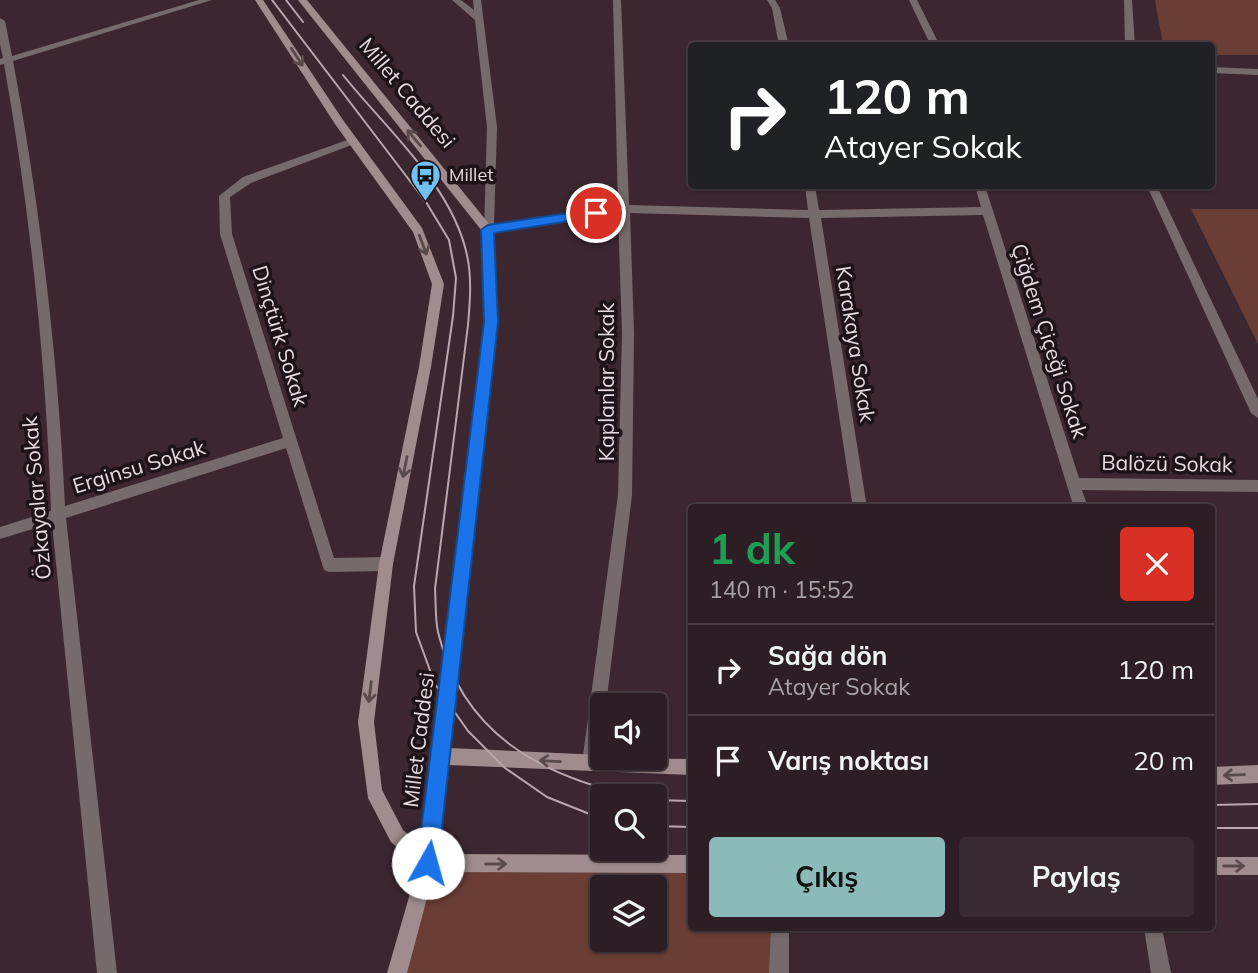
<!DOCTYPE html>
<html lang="tr">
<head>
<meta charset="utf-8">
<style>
  :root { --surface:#2d1d25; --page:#392a32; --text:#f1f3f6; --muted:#a7a2a7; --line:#483b42; --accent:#8bbbb9 }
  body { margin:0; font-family:Mulish,sans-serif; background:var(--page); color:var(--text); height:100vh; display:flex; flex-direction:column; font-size:26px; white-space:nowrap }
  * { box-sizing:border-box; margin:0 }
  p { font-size:23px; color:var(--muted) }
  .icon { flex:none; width:38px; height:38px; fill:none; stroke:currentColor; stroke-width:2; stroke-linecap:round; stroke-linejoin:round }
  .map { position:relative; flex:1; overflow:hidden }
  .side { position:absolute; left:688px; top:504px; width:527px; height:427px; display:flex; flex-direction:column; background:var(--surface); border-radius:7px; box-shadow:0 2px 5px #0004,0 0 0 2px var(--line) }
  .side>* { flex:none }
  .top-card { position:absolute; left:688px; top:42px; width:527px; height:147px; border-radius:7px; box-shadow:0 2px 5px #0004,0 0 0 2px var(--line); background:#202124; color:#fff; overflow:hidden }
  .tools { position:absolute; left:590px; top:693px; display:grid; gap:14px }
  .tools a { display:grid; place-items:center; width:77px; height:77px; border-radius:7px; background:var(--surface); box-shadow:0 2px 5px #0004,0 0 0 2px var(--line); font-size:35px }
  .pin { position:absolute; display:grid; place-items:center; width:60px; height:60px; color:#fff; margin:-30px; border:4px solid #fff; border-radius:50%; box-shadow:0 2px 7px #0007 }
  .me { position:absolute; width:77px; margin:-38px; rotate:7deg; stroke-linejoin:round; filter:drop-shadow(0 0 5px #0008) }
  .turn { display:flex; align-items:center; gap:24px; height:147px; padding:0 21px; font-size:32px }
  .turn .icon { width:91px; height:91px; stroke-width:2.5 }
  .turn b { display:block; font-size:49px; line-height:60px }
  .round { display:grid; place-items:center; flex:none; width:74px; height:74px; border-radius:7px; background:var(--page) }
  .head { display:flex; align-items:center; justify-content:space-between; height:119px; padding:0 21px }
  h1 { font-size:42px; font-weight:700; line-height:52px; color:#1e9e55 }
  .primary-button { display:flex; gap:14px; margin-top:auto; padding:14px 21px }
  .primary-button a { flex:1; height:80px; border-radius:7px; background:var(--accent); color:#111; font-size:28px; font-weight:700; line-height:80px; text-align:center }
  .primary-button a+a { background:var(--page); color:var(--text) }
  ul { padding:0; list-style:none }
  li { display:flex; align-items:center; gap:21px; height:91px; padding:0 21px; border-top:2px solid var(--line) }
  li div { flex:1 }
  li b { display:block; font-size:26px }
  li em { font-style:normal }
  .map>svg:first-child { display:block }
  .green { fill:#6a3e35; fill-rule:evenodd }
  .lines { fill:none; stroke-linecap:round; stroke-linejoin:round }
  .minor { fill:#776a6c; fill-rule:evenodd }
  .secondary { fill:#a08c8e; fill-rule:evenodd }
  .tram { stroke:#b8a7af; stroke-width:2 }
  .oneway { stroke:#58494d }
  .route { fill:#1a73e8; stroke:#114b97; stroke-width:2 }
  .labels { text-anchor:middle; stroke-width:7; stroke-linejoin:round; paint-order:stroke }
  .far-poi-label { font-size:18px; fill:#e9dae1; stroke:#1d1318; text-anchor:start }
  .street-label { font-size:21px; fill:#e9dae1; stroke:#1d1318 }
</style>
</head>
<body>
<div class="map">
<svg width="1258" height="973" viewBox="0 0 1258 973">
  <rect width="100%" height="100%" fill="#3c2731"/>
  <path class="green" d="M1155,0H1258V55H1211V46L1163,45Z
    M1191,209H1258V344Z
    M428,863L691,864V928H780L778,973H397ZM602,887H654V940H602Z"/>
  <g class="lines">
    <path class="minor" d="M199,0H212L13,61C40,205 58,360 65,506L283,438L220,234L219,196L243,177L353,138L357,139V143L251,183L230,197L232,234L334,558L386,557L391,559L393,564L391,569L386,571L329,572L324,570L286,448L66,518L117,973H97L52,523L0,539V527L51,511C46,363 30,210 4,64L0,65V59L3,58L0,44V18L5,21L12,56Z
      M452,0H461L474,10L473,0H481L497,127L494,225L618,206L613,0H621L629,205L808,210L805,186H815L819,210L981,207L975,186H985L1079,478L1258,480V492L1082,490L1088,508H1074L983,215L821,218L867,508H853L809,218L630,213L634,333L632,495L606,705H602C602,726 604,750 596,769L590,771L584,769L582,763L618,495L622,333L618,214L484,233L487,127L475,20Z
      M767,0H775L780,8L789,46H779L772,8Z
      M909,0H917L940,46H931Z
      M1124,0H1132L1135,46H1125Z
      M1211,67L1258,69V75L1211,73Z
      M1147,186H1157L1258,399V418L1251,413Z
      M771,928H789V973H769Z
      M1144,928H1162L1171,973H1151Z"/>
    <path class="secondary" d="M255,0H263L343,120L422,228L444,284L431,367L393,564L374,722L382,790L403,830L421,845L485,322L482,231L298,0H307L494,230L497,322L450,748L602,755V758L691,759V775L448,765L438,854L691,855V873L434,872L407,973H387L418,866L391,842L368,798L358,722L379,564L419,367L432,284L413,232L335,124Z
      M1258,765V783L1211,785V767Z
      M1211,857H1258V875H1211Z"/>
    <path class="tram" d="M272,0L426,202L449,240L456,278L453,316L414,586L416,632L435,684L468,731L505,768L547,797L602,819
      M286,0L303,22
      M343,75C386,129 452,185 467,255C472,278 470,302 468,325L435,589C436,603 435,618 438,632C462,733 539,775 633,796
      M654,800L691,801
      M1211,805L1258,804
      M654,826L691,827
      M1211,828H1258"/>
  </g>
  <defs><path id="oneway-shaft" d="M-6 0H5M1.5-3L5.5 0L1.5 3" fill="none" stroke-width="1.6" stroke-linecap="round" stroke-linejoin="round" transform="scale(1.75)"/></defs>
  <g class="oneway">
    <use href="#oneway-shaft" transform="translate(297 57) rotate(57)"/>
    <use href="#oneway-shaft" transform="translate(414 138) rotate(-130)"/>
    <use href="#oneway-shaft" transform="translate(423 245) rotate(69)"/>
    <use href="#oneway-shaft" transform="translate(405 467) rotate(101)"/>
    <use href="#oneway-shaft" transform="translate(370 692) rotate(97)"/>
    <use href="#oneway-shaft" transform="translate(550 761) rotate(-177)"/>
    <use href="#oneway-shaft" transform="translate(1234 775) rotate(178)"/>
    <use href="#oneway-shaft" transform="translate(496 864)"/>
    <use href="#oneway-shaft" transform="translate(1234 866)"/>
  </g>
  <path class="route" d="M596,209L603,213L601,216L494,233L498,322L438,863L435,870L428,873L420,870L417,863L484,322L481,230L488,225Z"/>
  <defs>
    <symbol id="bus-pin" viewBox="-11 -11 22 30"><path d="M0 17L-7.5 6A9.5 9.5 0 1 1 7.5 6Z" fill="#70c1f4" stroke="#1d1318"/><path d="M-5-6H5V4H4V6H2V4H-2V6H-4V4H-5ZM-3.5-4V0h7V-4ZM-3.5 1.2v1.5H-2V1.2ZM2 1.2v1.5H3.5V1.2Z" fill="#111"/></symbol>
  </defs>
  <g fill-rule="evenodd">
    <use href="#bus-pin" x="408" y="158" width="35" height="47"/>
  </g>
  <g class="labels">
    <g class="far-poi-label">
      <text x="449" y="181">Millet</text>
    </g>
    <g class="street-label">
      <text transform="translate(407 93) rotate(50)" y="7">Millet Caddesi</text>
      <text transform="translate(280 336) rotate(73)" y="7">Dinçtürk Sokak</text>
      <text transform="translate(1049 341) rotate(72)" y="7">Çiğdem Çiçeği Sokak</text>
      <text transform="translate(855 344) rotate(81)" y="7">Karakaya Sokak</text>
      <text transform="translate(607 382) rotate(-90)" y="7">Kaplanlar Sokak</text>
      <text transform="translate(1167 464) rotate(1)" y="7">Balözü Sokak</text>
      <text transform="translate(139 467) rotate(-17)" y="7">Erginsu Sokak</text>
      <text transform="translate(37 498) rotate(-95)" y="7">Özkayalar Sokak</text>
      <text transform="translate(419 740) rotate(-83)" y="7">Millet Caddesi</text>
    </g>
  </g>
</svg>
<div class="tools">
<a><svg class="icon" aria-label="sound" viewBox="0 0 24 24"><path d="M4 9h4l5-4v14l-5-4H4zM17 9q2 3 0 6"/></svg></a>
<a><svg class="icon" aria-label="search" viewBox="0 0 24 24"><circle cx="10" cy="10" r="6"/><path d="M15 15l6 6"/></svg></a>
<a><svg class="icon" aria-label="layers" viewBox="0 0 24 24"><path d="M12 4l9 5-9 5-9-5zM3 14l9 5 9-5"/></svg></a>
</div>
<div class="pin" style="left:596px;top:213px;background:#d93025"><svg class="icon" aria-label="arrive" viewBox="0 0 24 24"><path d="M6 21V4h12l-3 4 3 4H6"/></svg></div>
<svg class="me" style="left:428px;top:863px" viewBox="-20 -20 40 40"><circle r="19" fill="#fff"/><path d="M0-13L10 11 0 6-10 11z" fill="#1a73e8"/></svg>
<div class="top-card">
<div class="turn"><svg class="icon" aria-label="right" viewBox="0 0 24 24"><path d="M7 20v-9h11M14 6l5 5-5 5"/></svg><div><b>120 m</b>Atayer Sokak</div></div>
</div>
<section class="side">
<div class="head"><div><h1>1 dk</h1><p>140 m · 15:52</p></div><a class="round" style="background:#d93025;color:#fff"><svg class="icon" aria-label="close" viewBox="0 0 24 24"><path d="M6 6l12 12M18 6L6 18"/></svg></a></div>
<ul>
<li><svg class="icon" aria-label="right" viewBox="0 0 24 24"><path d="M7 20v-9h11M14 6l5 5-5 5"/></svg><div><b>Sağa dön</b><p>Atayer Sokak</p></div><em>120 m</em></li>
<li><svg class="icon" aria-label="arrive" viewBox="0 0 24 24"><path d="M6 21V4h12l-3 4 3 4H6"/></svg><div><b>Varış noktası</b></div><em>20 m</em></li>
</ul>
<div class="primary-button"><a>Çıkış</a><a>Paylaş</a></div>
</section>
</div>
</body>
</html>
